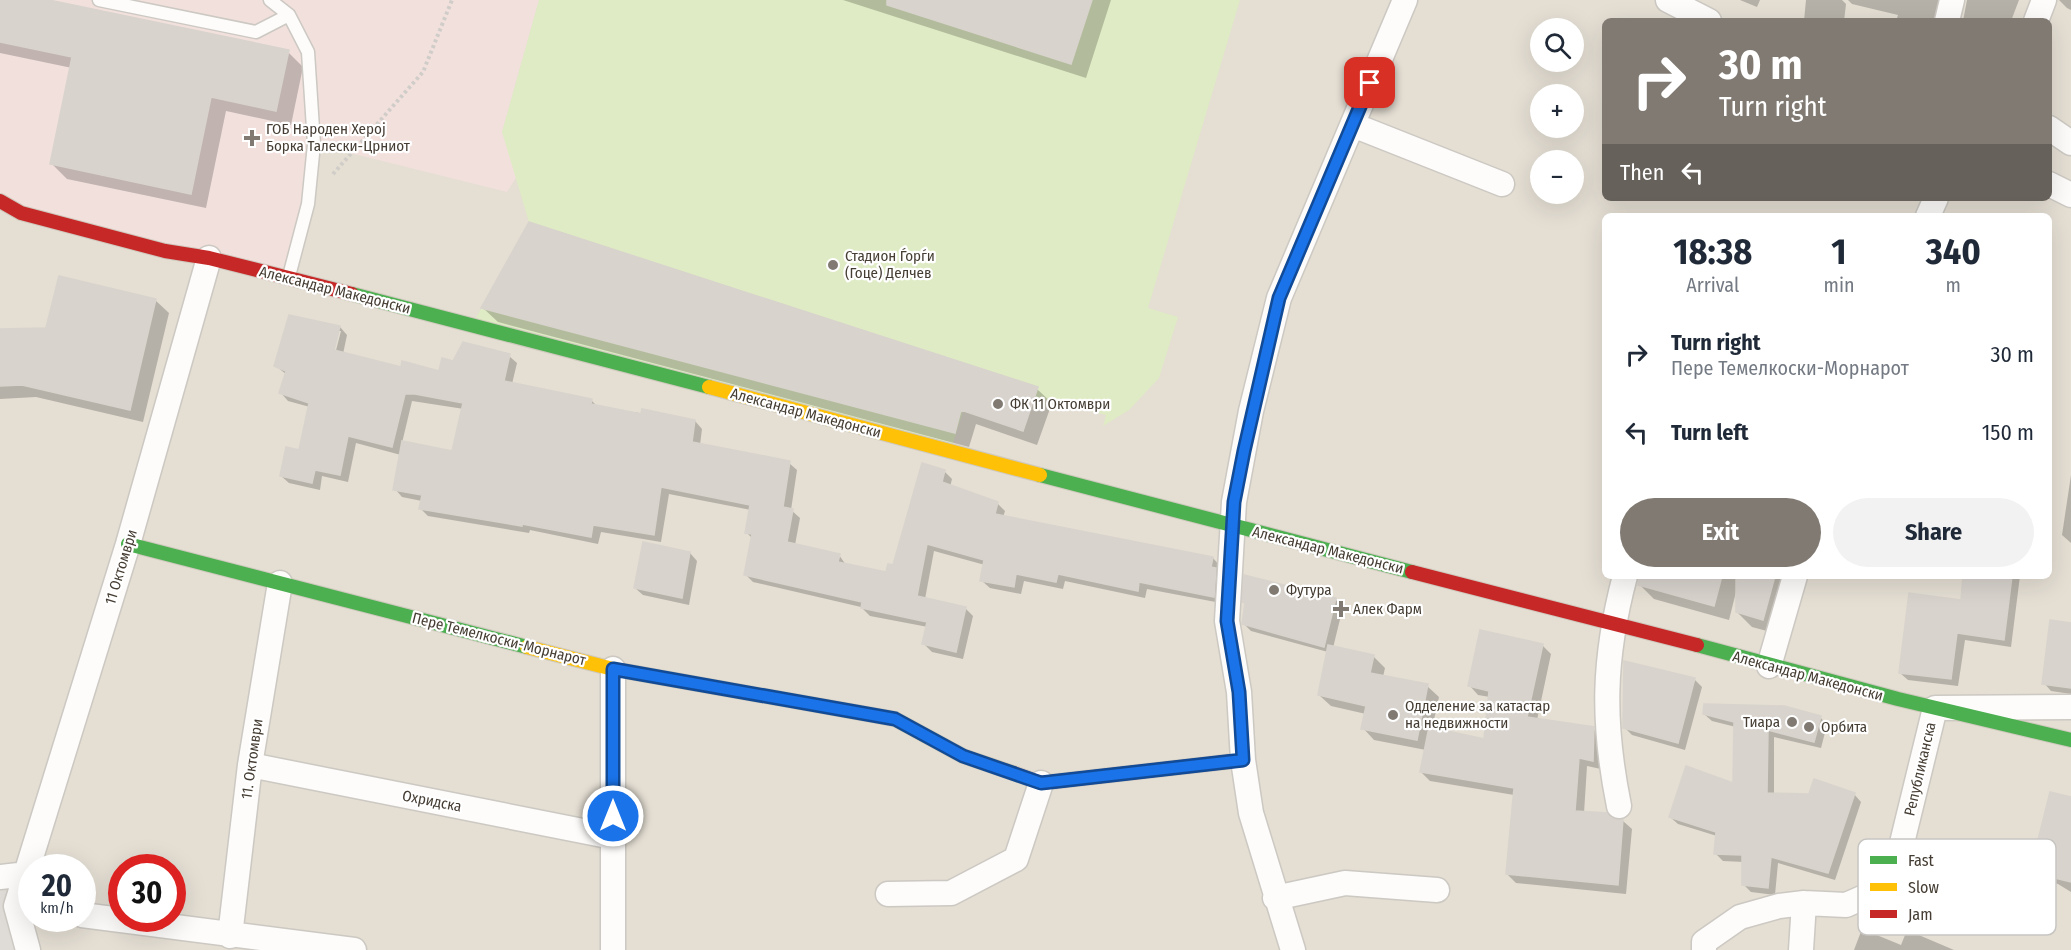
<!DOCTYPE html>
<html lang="en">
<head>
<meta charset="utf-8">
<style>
  :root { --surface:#fff; --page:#f2f2f3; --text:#1f2937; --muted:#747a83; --accent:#817a72 }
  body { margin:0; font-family:"Fira Sans Condensed",sans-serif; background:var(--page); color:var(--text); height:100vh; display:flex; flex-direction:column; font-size:22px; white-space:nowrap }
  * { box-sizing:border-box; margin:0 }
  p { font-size:20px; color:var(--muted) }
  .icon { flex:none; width:33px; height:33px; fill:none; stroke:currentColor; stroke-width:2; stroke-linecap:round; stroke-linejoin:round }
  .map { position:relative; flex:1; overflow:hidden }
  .details { position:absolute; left:1602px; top:213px; width:450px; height:366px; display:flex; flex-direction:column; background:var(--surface); border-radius:9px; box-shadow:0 6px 24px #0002 }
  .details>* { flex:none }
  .banner { position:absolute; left:1602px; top:18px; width:450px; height:183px; border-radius:9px; box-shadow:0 6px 24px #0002; background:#817a72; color:#fff; overflow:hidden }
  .fabs { position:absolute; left:1530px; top:18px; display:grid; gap:12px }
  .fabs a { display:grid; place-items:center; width:54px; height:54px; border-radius:50%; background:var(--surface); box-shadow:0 6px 24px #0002; font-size:30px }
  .speed { position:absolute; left:18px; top:854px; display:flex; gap:12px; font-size:30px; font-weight:700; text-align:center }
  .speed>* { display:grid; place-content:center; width:78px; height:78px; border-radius:50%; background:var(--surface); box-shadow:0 6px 24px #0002; line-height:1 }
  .speed small { font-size:15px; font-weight:400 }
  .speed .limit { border:9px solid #d22; background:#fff; color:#111 }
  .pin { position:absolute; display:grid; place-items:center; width:51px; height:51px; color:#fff; margin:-26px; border-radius:12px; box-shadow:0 3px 9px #0006 }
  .me { position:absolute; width:66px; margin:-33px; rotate:0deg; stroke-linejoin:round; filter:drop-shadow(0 0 4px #0008) }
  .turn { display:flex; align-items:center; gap:21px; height:126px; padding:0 18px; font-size:27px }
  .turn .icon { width:78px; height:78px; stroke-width:2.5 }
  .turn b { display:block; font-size:42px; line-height:51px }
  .then { display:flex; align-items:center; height:57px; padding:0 18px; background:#0003; gap:12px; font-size:22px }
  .eta { display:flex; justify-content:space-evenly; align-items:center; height:102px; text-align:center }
  .eta b { font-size:36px; font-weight:700; line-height:42px }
  .action { display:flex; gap:12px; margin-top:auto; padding:12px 18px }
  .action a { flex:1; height:69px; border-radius:36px; background:var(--accent); color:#fff; font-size:24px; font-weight:700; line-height:69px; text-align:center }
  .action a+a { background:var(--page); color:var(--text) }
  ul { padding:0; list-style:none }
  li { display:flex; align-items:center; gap:18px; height:78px; padding:0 18px }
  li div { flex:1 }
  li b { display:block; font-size:22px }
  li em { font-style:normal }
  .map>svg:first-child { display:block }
  .residential { fill:#e4ded3; fill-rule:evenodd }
  .medical { fill:#f2e0dd }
  .green { fill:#dfebc4 }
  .parking { fill:#dfdbd6 }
  .shadow { fill:#0003; fill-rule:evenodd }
  .building { fill:#d8d3cd; stroke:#d8d3cc; stroke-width:1.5 }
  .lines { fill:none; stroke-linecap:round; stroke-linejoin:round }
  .lane-casing { stroke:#ccc8c2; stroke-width:15 }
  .street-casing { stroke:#ccc8c2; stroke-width:27 }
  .fast-casing { stroke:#cfc9bd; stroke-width:16 }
  .slow-casing { stroke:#cfc9bd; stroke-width:16 }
  .jam-casing { stroke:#cfc9bd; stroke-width:16 }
  .path { stroke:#d0cdc9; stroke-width:4; stroke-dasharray:3 3; stroke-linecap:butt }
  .lane { stroke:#fdfcfb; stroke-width:12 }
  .street { stroke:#fdfcfb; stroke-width:24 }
  .fast { stroke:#4caf50; stroke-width:14 }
  .slow { stroke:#ffc107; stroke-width:14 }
  .jam { stroke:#c62828; stroke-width:14 }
  .route-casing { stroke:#114b97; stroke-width:15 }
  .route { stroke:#1a73e8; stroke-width:10 }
  .poi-dot { fill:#817a72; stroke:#fff; stroke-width:2 }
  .labels { text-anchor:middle; stroke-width:4.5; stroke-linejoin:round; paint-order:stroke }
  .poi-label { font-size:15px; fill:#453d33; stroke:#fff; text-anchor:start }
  .street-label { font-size:15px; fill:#453d33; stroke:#fff }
  .key { fill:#fff; stroke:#c7c5c2; stroke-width:1.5 }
  .key-label { font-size:16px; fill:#453d33 }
</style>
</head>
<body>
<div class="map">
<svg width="2071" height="950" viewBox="0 0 2071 950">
  <rect width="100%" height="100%" fill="#f0ece6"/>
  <path class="residential" d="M0,0H2071V950H0ZM1605,21H2049V198H1605ZM1540,28H1574V62H1540ZM1540,94H1574V128H1540ZM1540,160H1574V194H1540ZM1605,216H2049V576H1605ZM32,867H82V918H32ZM122,867H172V918H122Z"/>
  <path class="medical" d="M0,0H539L502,132L517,176L507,192L314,144L289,278L0,201Z"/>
  <path class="green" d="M539,0H1240L1148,308L1178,317L1159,378L1129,410L1103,426L1106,415L1035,397L1037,387L977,367L950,452L472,325L529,222L502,132Z"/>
  <path class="parking" d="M27,874L28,950H0V877Z"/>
  <path class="shadow" d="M0,0H42L288,52L303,67L291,125L226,111L206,208L67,179L52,164L72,68L0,53Z
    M843,0H1111L1086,78Z
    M1740,0H1760L1757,7Z
    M1806,0H1842L1846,4L1844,21H1804Z
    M1848,0H1946L1943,21H1896L1898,15L1852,4Z
    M1967,0H2019L2011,21H1963Z
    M2059,0H2071V10L2067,8Z
    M155,300L169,313L143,422L36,397L0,399V330L48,329Z
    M483,308L1037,389L1052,403L1037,445L976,424L969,447L498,322Z
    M340,327L347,335L343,354L402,369L440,373L453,363L509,356L517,363L512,384L591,400L598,407L695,421L702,429L700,445L789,463L797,470L791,510L800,518L795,545L839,555L846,565L888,574L944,471L952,479L950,487L998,504L1005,511L1003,517L1213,558L1220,566L1221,603L1147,589L1145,598L1065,581L1063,589L1024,581L1021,594L990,588L982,581L985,565L934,551L925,599L965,608L973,616L963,659L932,652L924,644L928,627L870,616L861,607L753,582L745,574L753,539L747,533L751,510L669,494L661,542L601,532L598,544L530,530L529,533L428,516L421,509L422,501L402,497L395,489L401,455L356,443L348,482L322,476L320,490L289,483L281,476L300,452L310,407L288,401L281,393L287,375L276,366ZM338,331H341L334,358L331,357ZM412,401L464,409L453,452L402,443Z
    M2071,475V543L2062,535Z
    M690,553L697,561L689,605L643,595L635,588Z
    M1640,576H1794L1778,634L1752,627L1737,612L1736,592L1729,620L1654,599L1639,584Z
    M1964,576H2020L2011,647L1965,640L1958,686L1908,680L1900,673L1962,602Z
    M1335,599L1343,607L1333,648L1373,656L1385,668L1383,677L1427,686L1439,697L1432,729L1485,741L1490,697L1478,695L1470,686L1542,645L1551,654L1537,720L1593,729L1602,738L1601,769L1587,766L1584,813L1614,821H1623L1632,829L1626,894L1516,883L1507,874L1514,795L1430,781L1421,772L1426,750L1374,740L1363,728L1366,714L1331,706L1319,695L1328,652L1251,631L1244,624Z
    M2071,642V694L2051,691L2044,683Z
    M1694,679L1702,687L1685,750L1632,735L1624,727Z
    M1704,714L1820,717L1827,725L1821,748L1774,737V795L1854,794L1861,802L1835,880L1778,863L1775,895L1751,892L1744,885V862L1723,861L1715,853L1717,836L1678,824L1670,817L1735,786L1736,727L1712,721Z
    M2071,799V892L2058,884L2040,880L2032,872Z
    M1862,929L1901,945L1907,930L1954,950H1854Z"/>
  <path class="building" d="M0,0H49L289,50L276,111L211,97L191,194L50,164L72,57L0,42Z
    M887,0H1092L1071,64L887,5Z
    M529,222L1038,387L1023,431L961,410L955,433L481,308Z
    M59,276L156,299L130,410L22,385L0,386V329L46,328Z
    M289,315L340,326L334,350L401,367L402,361L439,371L442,358L453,361L463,342L510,354L504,381L592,399L591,404L641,414L642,409L695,420L692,442L790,461L783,507L793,509L787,542L840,554L838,562L886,572L888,564L893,565L922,463L945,470L942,482L998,502L995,514L1213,557L1211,567L1216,568L1214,597L1139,582L1138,591L1058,574L1056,582L1016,574L1014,587L980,581L984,560L927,544L917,596L966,607L956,652L922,644L927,622L861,608L862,602L744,575L752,534L745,533L750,505L661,487L654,535L593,525L591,537L522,524V526L419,509L422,495L393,490L402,441L452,451L463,403L415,394H405L392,447L348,436L340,475L315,470L312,483L280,476L286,447L299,450L309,403L279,393L286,371L274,366Z
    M643,542L690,552L682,598L634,588Z
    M1244,575L1336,598L1324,647L1242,624L1245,603L1242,602Z
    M1639,576H1722L1714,606L1638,585Z
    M1736,576H1775L1763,620L1736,612Z
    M1963,576H2012L2004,640L1957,633L1951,679L1899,673L1909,593L1961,600Z
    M2050,620L2071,623V688L2042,684Z
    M1480,630L1543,644L1527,717L1594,727L1593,761L1579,758L1575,811L1607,813L1614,819H1623L1618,885L1506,874L1514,788L1420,772L1429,727L1484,739L1489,691L1468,686Z
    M1328,645L1374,655L1370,673L1428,684L1417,740L1361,729L1366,706L1318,695Z
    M1624,661L1695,678L1678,743L1623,728Z
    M1704,704L1784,706L1821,716L1814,742L1768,730L1767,793L1809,794L1814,779L1855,793L1828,873L1771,857L1768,888L1742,885V855L1714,854L1716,832L1669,817L1686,766L1733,783L1734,722L1703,714Z
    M2050,792L2071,797V882L2030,872Z"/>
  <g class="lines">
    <defs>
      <path id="lane" d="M99,0L256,32L289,15
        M270,0L289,15L308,52L314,144L308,204L289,276"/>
      <path id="street" d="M1668,0L1709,21
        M1947,21L1952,0
        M2036,21L2044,0
        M1353,125L1502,184
        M2049,128L2071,143
        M2049,184L2071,195
        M1928,216L1936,198
        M1769,666L1795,576
        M613,669V950
        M250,765L613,837
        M1619,806C1602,722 1603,659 1625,576
        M0,877L27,874
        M888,894L951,893L1016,859L1041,783
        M1275,898L1345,883L1437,890
        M82,915L354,950
        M230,936L250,765L280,583
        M28,950L16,906L128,544L209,258
        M1293,950L1251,813L1243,760L1239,692L1227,621L1234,502L1251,411L1279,298L1405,0
        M1704,950V942L1740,917L1779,906L1804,903L1846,905L1871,894L1900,851L1935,708L2071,707
        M1801,950L1804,903"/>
      <path id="fast" d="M352,294L709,387
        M1040,475L1412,572
        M128,544L527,647
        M1697,645L1898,699L2071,740"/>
      <path id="slow" d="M709,387L1040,475
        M527,647L613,669L895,719L963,756L1013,773"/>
      <path id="jam" d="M0,201L21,213L165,251L209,258L352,294
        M1412,572L1697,645
        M1013,773L1041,783L1243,760"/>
    </defs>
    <use href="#lane" class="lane-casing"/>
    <use href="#street" class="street-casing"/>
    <use href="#fast" class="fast-casing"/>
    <use href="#slow" class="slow-casing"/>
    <use href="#jam" class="jam-casing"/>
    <path class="path" d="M333,174L423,72L452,0"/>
    <use href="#lane" class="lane"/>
    <use href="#street" class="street"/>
    <use href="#fast" class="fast"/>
    <use href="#slow" class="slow"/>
    <use href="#jam" class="jam"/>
  </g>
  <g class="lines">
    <defs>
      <path id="route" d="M613,816V669L895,719L963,756L1041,783L1243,760L1239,692L1227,621L1234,502L1244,451L1279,298L1370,83"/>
    </defs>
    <use href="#route" class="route-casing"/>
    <use href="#route" class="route"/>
  </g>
  <g class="poi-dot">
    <path d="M249 129h6v6h6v6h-6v6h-6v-6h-6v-6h6z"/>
    <circle cx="833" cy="265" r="6"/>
    <circle cx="998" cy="404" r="6"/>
    <circle cx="1274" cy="590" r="6"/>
    <path d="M1338 600h6v6h6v6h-6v6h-6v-6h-6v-6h6z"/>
    <circle cx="1393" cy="715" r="6"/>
    <circle cx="1792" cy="722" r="6"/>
    <circle cx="1809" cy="727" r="6"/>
  </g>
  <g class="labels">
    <g class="poi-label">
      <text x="266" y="134">ГОБ Народен Херој<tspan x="266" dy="17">Борка Талески-Црниот</tspan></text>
      <text x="845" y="261">Стадион Ѓорѓи<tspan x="845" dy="17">(Гоце) Делчев</tspan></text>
      <text x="1010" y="409">ФК 11 Октомври</text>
      <text x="1286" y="595">Футура</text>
      <text x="1353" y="614">Алек Фарм</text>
      <text x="1405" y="711">Одделение за катастар<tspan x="1405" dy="17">на недвижности</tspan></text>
      <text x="1780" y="727" text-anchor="end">Тиара</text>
      <text x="1821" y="732">Орбита</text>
    </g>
    <g class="street-label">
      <text transform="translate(335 290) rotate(14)" y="5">Александар Македонски</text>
      <text transform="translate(806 413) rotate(15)" y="5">Александар Македонски</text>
      <text transform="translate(1328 550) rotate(14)" y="5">Александар Македонски</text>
      <text transform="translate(121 567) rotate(-73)" y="5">11 Октомври</text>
      <text transform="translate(499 639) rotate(14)" y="5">Пере Темелкоски-Морнарот</text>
      <text transform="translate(1808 676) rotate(15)" y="5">Александар Македонски</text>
      <text transform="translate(252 759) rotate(-82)" y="5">11. Октомври</text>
      <text transform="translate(1920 769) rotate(-77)" y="5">Републиканска</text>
      <text transform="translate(432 801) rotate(11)" y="5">Охридска</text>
    </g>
  </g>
  <rect x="1858" y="839" width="198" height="96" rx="9" class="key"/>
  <rect x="1870" y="856" width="27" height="8" fill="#4caf50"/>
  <rect x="1870" y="883" width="27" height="8" fill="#ffc107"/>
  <rect x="1870" y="910" width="27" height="8" fill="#c62828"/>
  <g class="key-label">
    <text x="1908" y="866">Fast</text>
    <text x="1908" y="893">Slow</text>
    <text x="1908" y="920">Jam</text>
  </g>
</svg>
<div class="fabs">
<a><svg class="icon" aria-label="search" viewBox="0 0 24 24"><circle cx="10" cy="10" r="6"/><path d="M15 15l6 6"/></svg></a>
<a>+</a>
<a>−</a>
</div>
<div class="speed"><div>20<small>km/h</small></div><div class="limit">30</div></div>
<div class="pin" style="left:1370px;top:83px;background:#d93025"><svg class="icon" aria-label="arrive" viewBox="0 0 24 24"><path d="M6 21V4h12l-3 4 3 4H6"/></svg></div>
<svg class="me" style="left:613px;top:816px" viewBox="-20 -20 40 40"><circle r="17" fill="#1a73e8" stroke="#fff" stroke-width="3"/><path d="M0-11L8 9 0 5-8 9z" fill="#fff"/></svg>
<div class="banner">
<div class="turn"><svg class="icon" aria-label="right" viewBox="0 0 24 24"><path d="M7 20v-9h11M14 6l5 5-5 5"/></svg><div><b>30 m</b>Turn right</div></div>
<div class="then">Then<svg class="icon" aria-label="left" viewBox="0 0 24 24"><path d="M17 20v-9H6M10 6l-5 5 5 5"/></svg></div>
</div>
<section class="details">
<div class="eta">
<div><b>18:38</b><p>Arrival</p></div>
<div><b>1</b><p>min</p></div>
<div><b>340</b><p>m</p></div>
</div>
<ul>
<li><svg class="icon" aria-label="right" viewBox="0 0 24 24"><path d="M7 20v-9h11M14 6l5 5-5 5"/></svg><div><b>Turn right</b><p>Пере Темелкоски-Морнарот</p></div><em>30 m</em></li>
<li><svg class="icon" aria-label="left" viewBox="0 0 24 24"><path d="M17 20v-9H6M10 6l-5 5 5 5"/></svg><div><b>Turn left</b></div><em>150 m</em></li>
</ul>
<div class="action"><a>Exit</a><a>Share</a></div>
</section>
</div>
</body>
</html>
